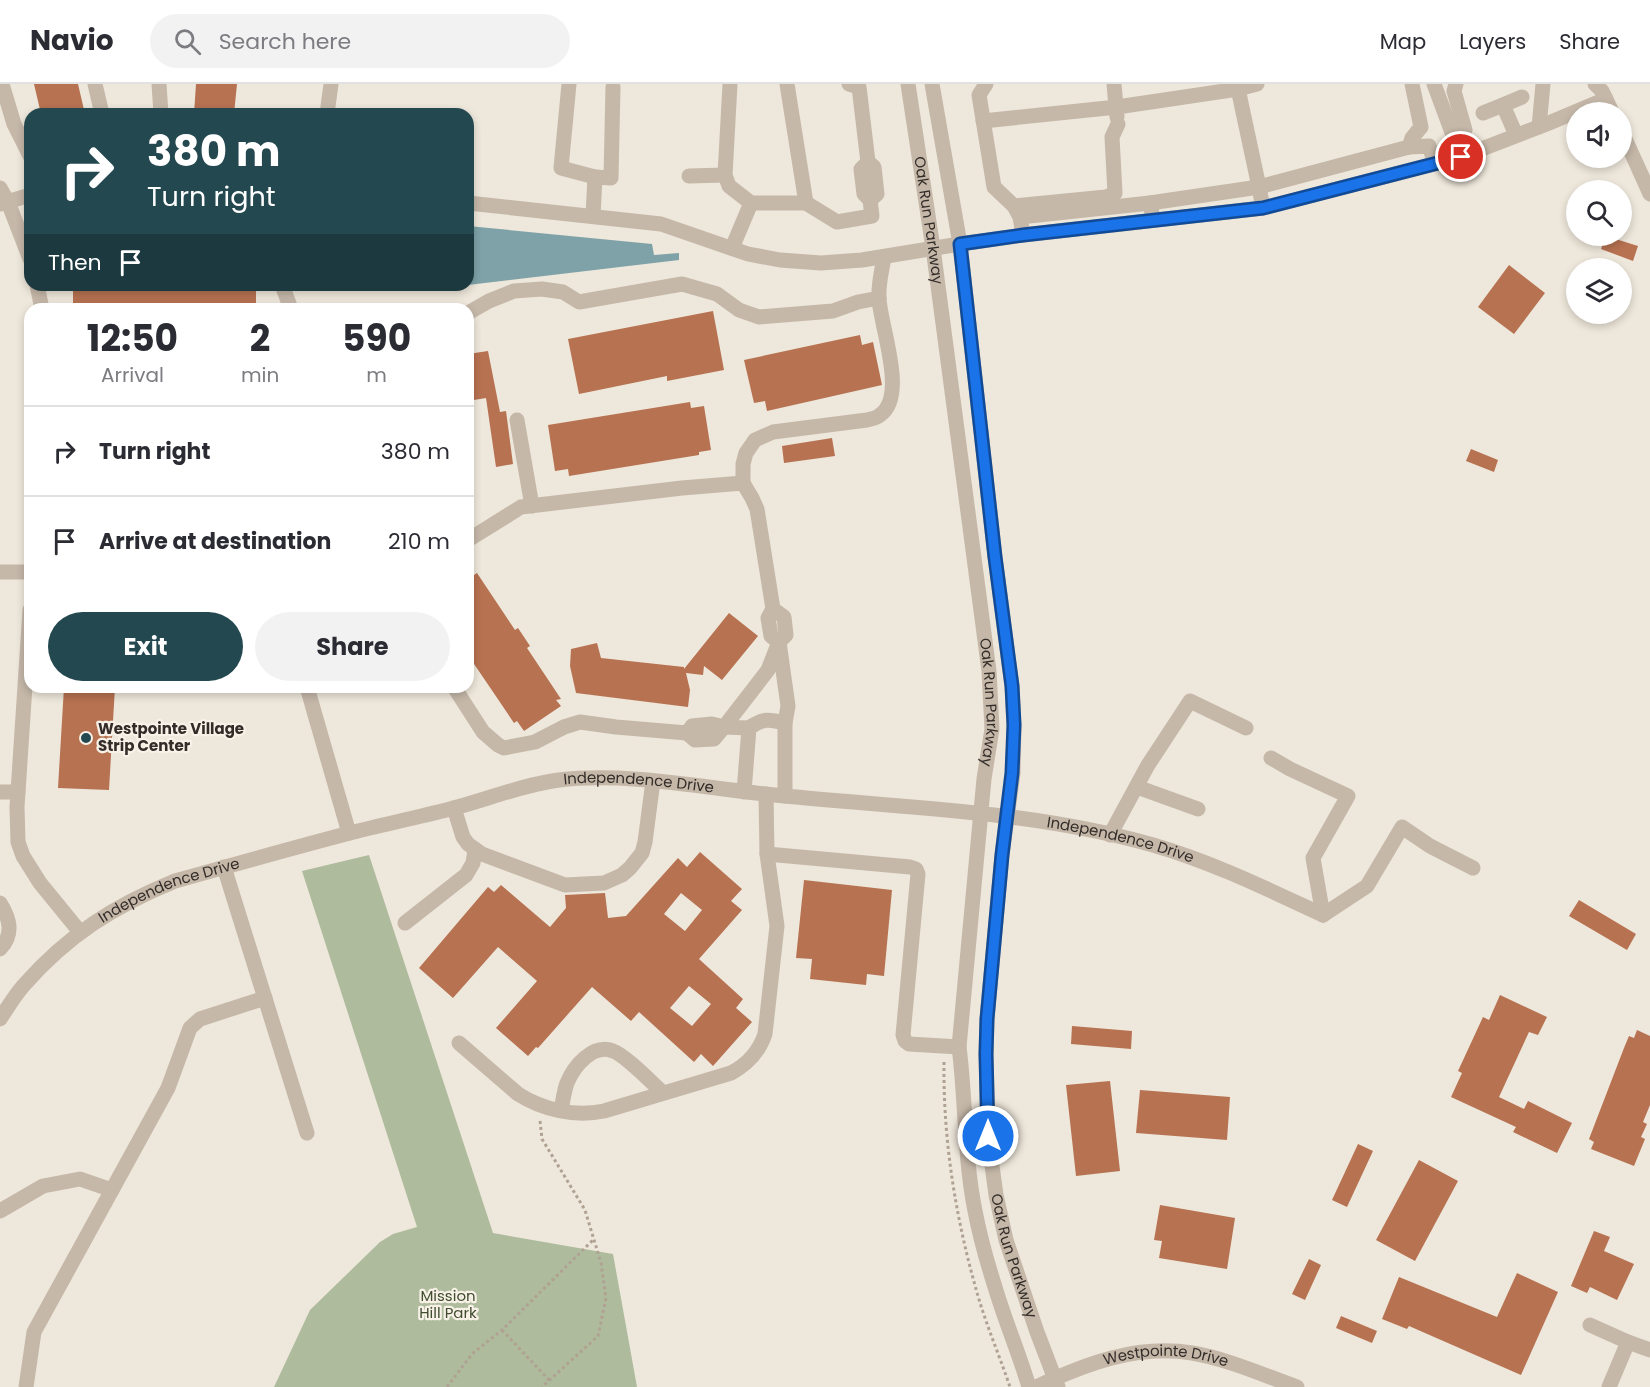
<!DOCTYPE html>
<html lang="en">
<head>
<meta charset="utf-8">
<style>
  :root { --surface:#fff; --page:#f2f2f3; --text:#2b2b33; --muted:#7c7c81; --line:#e1e1e2; --accent:#23484f }
  body { margin:0; font-family:Poppins,sans-serif; background:var(--page); color:var(--text); height:100vh; display:flex; flex-direction:column; font-size:22px; white-space:nowrap }
  * { box-sizing:border-box; margin:0 }
  p { font-size:20px; color:var(--muted) }
  .icon { flex:none; width:33px; height:33px; fill:none; stroke:currentColor; stroke-width:2; stroke-linecap:round; stroke-linejoin:round }
  .map { position:relative; flex:1; overflow:hidden }
  .sheet { position:absolute; left:24px; top:219px; width:450px; height:390px; display:flex; flex-direction:column; background:var(--surface); border-radius:18px; box-shadow:0 3px 9px #0003 }
  .sheet>* { flex:none }
  .hud { position:absolute; left:24px; top:24px; width:450px; height:183px; border-radius:18px; box-shadow:0 3px 9px #0003; background:#23484f; color:#fff; overflow:hidden }
  .fabs { position:absolute; left:1566px; top:18px; display:grid; gap:12px }
  .fabs a { display:grid; place-items:center; width:66px; height:66px; border-radius:50%; background:var(--surface); box-shadow:0 3px 9px #0003; font-size:30px }
  .pin { position:absolute; display:grid; place-items:center; width:51px; height:51px; color:#fff; margin:-26px; border:3px solid #fff; border-radius:50%; box-shadow:0 2px 6px #0007 }
  .me { position:absolute; width:66px; margin:-33px; rotate:0deg; stroke-linejoin:round; filter:drop-shadow(0 0 4px #0008) }
  .turn { display:flex; align-items:center; gap:21px; height:126px; padding:0 24px; font-size:27px }
  .turn .icon { width:78px; height:78px; stroke-width:2.5 }
  .turn b { display:block; font-size:42px; line-height:51px }
  .then { display:flex; align-items:center; height:57px; padding:0 24px; background:#0003; gap:12px; font-size:22px }
  .eta { display:flex; justify-content:space-evenly; align-items:center; height:102px; text-align:center }
  .eta b { font-size:36px; font-weight:700; line-height:42px }
  .primary-button { display:flex; gap:12px; margin-top:auto; padding:12px 24px }
  .primary-button a { flex:1; height:69px; border-radius:36px; background:var(--accent); color:#fff; font-size:24px; font-weight:700; line-height:69px; text-align:center }
  .primary-button a+a { background:var(--page); color:var(--text) }
  ul { padding:0; list-style:none }
  li { display:flex; align-items:center; gap:18px; height:90px; padding:0 24px; border-top:2px solid var(--line) }
  li div { flex:1 }
  li b { display:block; font-size:22px }
  li em { font-style:normal }
  header { display:flex; align-items:center; gap:36px; box-sizing:border-box; height:84px; padding:0 30px; background:var(--surface); border-bottom:2px solid var(--line) }
  header strong { font-size:28px }
  nav { display:flex; gap:33px; margin-inline-start:auto; font-size:21px }
  .search { width:420px; height:54px; background:var(--page); display:flex; align-items:center; gap:15px; box-sizing:border-box; padding:0 21px; border-radius:33px; color:var(--muted); font-size:22px }
  .map>svg:first-child { display:block }
  .green { fill:#afbb9d }
  .water { fill:#7ea2a8 }
  .building { fill:#b77251; fill-rule:evenodd }
  .lines { fill:none; stroke-linecap:round; stroke-linejoin:round }
  .path { stroke:#b0a293; stroke-width:3; stroke-dasharray:3 3; stroke-linecap:butt }
  .minor { stroke:#c5b8a9; stroke-width:15 }
  .route-casing { stroke:#114b97; stroke-width:15 }
  .route { stroke:#1a73e8; stroke-width:10 }
  .poi-dot { fill:#23484f; stroke:#f7f1e7; stroke-width:2 }
  .labels { text-anchor:middle; stroke-width:4.5; stroke-linejoin:round; paint-order:stroke }
  .street-label { font-size:15px; fill:#332c28; stroke:#f7f1e7 }
  .poi-label { font-size:15px; font-weight:bold; fill:#332c28; stroke:#f7f1e7; text-anchor:start }
  .park-label { font-size:15px; fill:#404e2f; stroke:#f7f1e7 }
</style>
</head>
<body>
<header>
<strong>Navio</strong>
<div class="search"><svg class="icon" aria-label="search" viewBox="0 0 24 24"><circle cx="10" cy="10" r="6"/><path d="M15 15l6 6"/></svg>Search here</div>
<nav><a>Map</a><a>Layers</a><a>Share</a></nav>
</header>
<div class="map">
<svg width="1650" height="1303" viewBox="0 0 1650 1303">
  <rect width="100%" height="100%" fill="#eee7db"/>
  <path class="green" d="M369,771L493,1149L613,1170L637,1303H274L310,1226L380,1158L393,1150L417,1143L302,787Z"/>
  <path class="water" d="M468,142L652,160L654,171L679,169V176L468,201Z"/>
  <path class="building" d="M34,0H78L85,30H41Z
    M196,0H237L234,30H194Z
    M1606,152L1638,162L1633,177L1601,165Z
    M1509,181L1545,209L1514,250L1478,223Z
    M73,201H256V225H73Z
    M713,227L724,286L667,297V292L579,310L568,255Z
    M860,251L862,261L873,258L882,301L767,327L765,317L754,319L744,276Z
    M488,267L500,328L506,327L513,380L496,383L486,314L468,317V270Z
    M690,318L691,324L704,322L711,366L699,368V371L569,392L568,385L555,387L548,341Z
    M832,354L835,372L784,379L782,362Z
    M1471,365L1498,376L1494,388L1466,377Z
    M477,489L515,546L518,544L530,562L527,564L561,615L556,616L561,622L524,647L517,637L514,639L468,571V495Z
    M729,529L758,552L722,596L704,582L703,591L686,589L690,606L688,623L576,609L570,582L571,565L597,559L601,574L684,583V585Z
    M64,603H115L109,706L58,704Z
    M700,768L742,805L731,817L742,826L699,875L743,915L736,924L752,938L713,982L701,970L694,978L639,928L631,937L592,903L538,964L536,963L528,972L496,944L537,897L498,863L453,914L419,884L488,803L494,808L501,801L550,843L566,824L565,811L605,809L608,834L626,832L678,774L687,783ZM681,809L702,826L685,847L664,830ZM689,902L711,920L692,942L670,924Z
    M804,796L892,806L884,892L867,890L866,901L810,895L812,875L796,874Z
    M1579,816L1636,850L1627,866L1569,832Z
    M1500,911L1547,933L1538,951L1529,948L1499,1013L1524,1025L1528,1017L1572,1039L1557,1069L1513,1048L1516,1043L1451,1013L1462,989L1458,987L1483,933L1489,936Z
    M1072,942L1132,947L1131,965L1071,960Z
    M1637,946L1650,952V1021L1643,1038L1647,1040L1641,1053L1645,1055L1634,1082L1591,1065L1594,1058L1589,1055L1624,964L1629,952L1634,954Z
    M1110,997L1120,1087L1076,1092L1066,1001Z
    M1140,1006L1230,1013L1227,1056L1136,1049Z
    M1358,1060L1373,1067L1347,1123L1332,1116Z
    M1419,1076L1458,1097L1415,1177L1376,1156Z
    M1160,1121L1235,1134L1227,1185L1159,1174L1162,1157L1154,1156Z
    M1594,1147L1610,1153L1604,1167L1634,1180L1617,1216L1590,1203L1587,1209L1571,1202Z
    M1309,1175L1321,1181L1305,1216L1292,1210Z
    M1517,1189L1558,1208L1521,1291L1409,1242L1407,1245L1382,1235L1399,1193L1497,1233Z
    M1341,1232L1377,1247L1372,1259L1336,1244Z"/>
  <g class="lines">
    <path class="path" d="M944,978C943,1058 956,1136 978,1212C987,1243 1000,1273 1010,1303
      M540,1037L542,1055L585,1126L601,1179L606,1214L598,1252L542,1303
      M502,1246L549,1296
      M447,1303L472,1270L502,1246L594,1155"/>
    <g class="minor">
      <path d="M2,0L14,40L30,72"/>
      <path d="M95,0L102,30"/>
      <path d="M159,0L161,30"/>
      <path d="M569,0L561,84L595,93L593,132"/>
      <path d="M730,0L725,91L729,102L751,119H806L787,0"/>
      <path d="M849,0L859,3L868,78L874,83L877,110L870,116"/>
      <path id="s1" d="M908,0L933,164L989,587L992,645L984,695L959,963C966,1017 964,1073 975,1127C980,1153 987,1178 995,1203C1005,1237 1019,1269 1029,1303"/>
      <path id="s2" d="M932,0L960,160L995,473L1012,602L1014,641L1013,689L1002,771L987,935L986,970L988,1052L996,1111L1006,1156L1037,1248L1058,1303"/>
      <path d="M1114,0L1117,33"/>
      <path d="M1412,0L1421,43L1412,54L1409,63L1429,62L1435,79"/>
      <path d="M1434,0L1461,73"/>
      <path d="M1595,0L1602,7L1612,28"/>
      <path d="M1483,29L1503,21"/>
      <path d="M327,30L331,0"/>
      <path d="M983,37L1117,23L1238,5L1257,0"/>
      <path d="M1539,43L1543,0"/>
      <path d="M1622,48L1650,110"/>
      <path d="M1516,51L1503,21L1522,13"/>
      <path d="M1454,56L1465,46L1454,7L1456,0"/>
      <path d="M689,92L725,91"/>
      <path d="M595,93L611,94L613,3"/>
      <path d="M0,104L8,118L30,175"/>
      <path d="M468,119L661,140L748,170L780,176L821,179L862,176L960,160L1023,151L1020,133L1014,122L994,103L979,11L986,0"/>
      <path d="M806,119L837,138L872,132L870,116L864,110L861,85L868,78"/>
      <path d="M1150,119L1259,103L1409,63"/>
      <path d="M0,120L30,111"/>
      <path d="M1014,122L1106,113L1115,109L1112,53L1118,40"/>
      <path d="M1263,124L1461,73L1549,39L1606,15"/>
      <path d="M1020,133L1150,119L1152,129"/>
      <path d="M1023,151L1263,124L1259,103L1237,0"/>
      <path d="M732,164L751,119"/>
      <path d="M37,201L42,225"/>
      <path d="M282,201L291,225"/>
      <path d="M468,229L489,217L514,207L542,205L563,208L579,218L682,200L717,210L739,226L759,233L833,227L858,218L879,214"/>
      <path d="M517,336L532,422"/>
      <path d="M743,399V380L746,369L755,356L773,348L867,336C871,335 877,334 880,331C908,312 880,242 879,214C878,201 882,186 884,173"/>
      <path d="M468,456L521,423L682,404L743,399L752,414L757,425L773,525L768,534L771,552L779,558L786,551L784,533L773,525"/>
      <path d="M0,488H30"/>
      <path d="M30,526L17,723L18,758L23,772L40,799L80,848"/>
      <path d="M307,603L349,749"/>
      <path d="M454,603L483,648L498,661L504,664L535,658L564,643L580,638L616,643L687,649"/>
      <path d="M712,640L724,643L714,655L695,656L687,649L692,642Z"/>
      <path d="M749,644L724,643L768,586L779,558L788,622L785,639"/>
      <path d="M1271,674L1290,685L1348,712L1313,774L1323,831"/>
      <path d="M1137,703L1198,725"/>
      <path d="M0,708H18"/>
      <path d="M744,708L749,644C763,634 769,635 785,639V712"/>
      <path d="M454,724L463,753L468,760L482,770L565,801L604,799L622,791L630,784L642,769L645,758L653,697"/>
      <path d="M1110,751L1148,681L1190,617L1246,644"/>
      <path d="M767,770L910,783L916,785L918,790L903,951L905,957L909,960L959,963"/>
      <path d="M224,783L307,1049"/>
      <path d="M0,819C10,835 14,850 0,865"/>
      <path d="M1323,831L1367,802L1402,743L1430,762L1473,784"/>
      <path d="M405,839L466,791L473,779L475,766"/>
      <path id="s3" d="M0,935C8,923 15,911 24,901C68,851 114,822 175,797C232,781 289,765 346,750C381,741 415,734 450,725C486,716 521,701 559,696C624,688 700,703 765,710C895,724 1027,725 1153,761C1212,778 1267,805 1323,831"/>
      <path d="M459,959L518,1010C543,1026 575,1033 604,1027L731,989C748,980 759,968 765,950L777,842L767,770L766,710"/>
      <path d="M561,1026C563,1017 564,1007 567,999C574,982 593,959 613,967C625,971 652,999 663,1009"/>
      <path d="M0,1127L43,1102L80,1095L112,1106"/>
      <path d="M1590,1241L1628,1258L1609,1303"/>
      <path d="M1628,1258L1650,1266"/>
      <path d="M26,1303L34,1248L168,1004L190,944L200,935L265,914"/>
      <path id="s4" d="M1036,1303C1085,1280 1137,1260 1192,1269C1228,1275 1263,1291 1297,1303"/>
    </g>
  </g>
  <g class="lines">
    <defs>
      <path id="route" d="M988,1052L986,970L987,935L1002,771L1012,689L1014,641L1012,602L995,473L960,160L1023,151L1263,124L1461,73"/>
    </defs>
    <use href="#route" class="route-casing"/>
    <use href="#route" class="route"/>
  </g>
  <circle class="poi-dot" cx="86" cy="654" r="6"/>
  <g class="labels">
    <g class="street-label">
      <text dy="5" stroke="none"><textPath href="#s1" startOffset="138">Oak Run Parkway</textPath></text>
      <text dy="5" stroke="none"><textPath href="#s1" startOffset="624">Oak Run Parkway</textPath></text>
      <text dy="5" stroke="none"><textPath href="#s3" startOffset="704">Independence Drive</textPath></text>
      <text dy="5" stroke="none"><textPath href="#s3" startOffset="1190">Independence Drive</textPath></text>
      <text dy="5" stroke="none"><textPath href="#s3" startOffset="218">Independence Drive</textPath></text>
      <text dy="5" stroke="none"><textPath href="#s2" startOffset="1182">Oak Run Parkway</textPath></text>
      <text dy="5" stroke="none"><textPath href="#s4" startOffset="136">Westpointe Drive</textPath></text>
    </g>
    <g class="poi-label">
      <text x="98" y="650">Westpointe Village<tspan x="98" dy="17">Strip Center</tspan></text>
    </g>
    <g class="park-label">
      <text x="448" y="1217">Mission<tspan x="448" dy="17">Hill Park</tspan></text>
    </g>
  </g>
</svg>
<div class="fabs">
<a><svg class="icon" aria-label="sound" viewBox="0 0 24 24"><path d="M4 9h4l5-4v14l-5-4H4zM17 9q2 3 0 6"/></svg></a>
<a><svg class="icon" aria-label="search" viewBox="0 0 24 24"><circle cx="10" cy="10" r="6"/><path d="M15 15l6 6"/></svg></a>
<a><svg class="icon" aria-label="layers" viewBox="0 0 24 24"><path d="M12 4l9 5-9 5-9-5zM3 14l9 5 9-5"/></svg></a>
</div>
<div class="pin" style="left:1461px;top:73px;background:#d93025"><svg class="icon" aria-label="arrive" viewBox="0 0 24 24"><path d="M6 21V4h12l-3 4 3 4H6"/></svg></div>
<svg class="me" style="left:988px;top:1052px" viewBox="-20 -20 40 40"><circle r="17" fill="#1a73e8" stroke="#fff" stroke-width="3"/><path d="M0-11L8 9 0 5-8 9z" fill="#fff"/></svg>
<div class="hud">
<div class="turn"><svg class="icon" aria-label="right" viewBox="0 0 24 24"><path d="M7 20v-9h11M14 6l5 5-5 5"/></svg><div><b>380 m</b>Turn right</div></div>
<div class="then">Then<svg class="icon" aria-label="arrive" viewBox="0 0 24 24"><path d="M6 21V4h12l-3 4 3 4H6"/></svg></div>
</div>
<section class="sheet">
<div class="eta">
<div><b>12:50</b><p>Arrival</p></div>
<div><b>2</b><p>min</p></div>
<div><b>590</b><p>m</p></div>
</div>
<ul>
<li><svg class="icon" aria-label="right" viewBox="0 0 24 24"><path d="M7 20v-9h11M14 6l5 5-5 5"/></svg><div><b>Turn right</b></div><em>380 m</em></li>
<li><svg class="icon" aria-label="arrive" viewBox="0 0 24 24"><path d="M6 21V4h12l-3 4 3 4H6"/></svg><div><b>Arrive at destination</b></div><em>210 m</em></li>
</ul>
<div class="primary-button"><a>Exit</a><a>Share</a></div>
</section>
</div>
</body>
</html>
